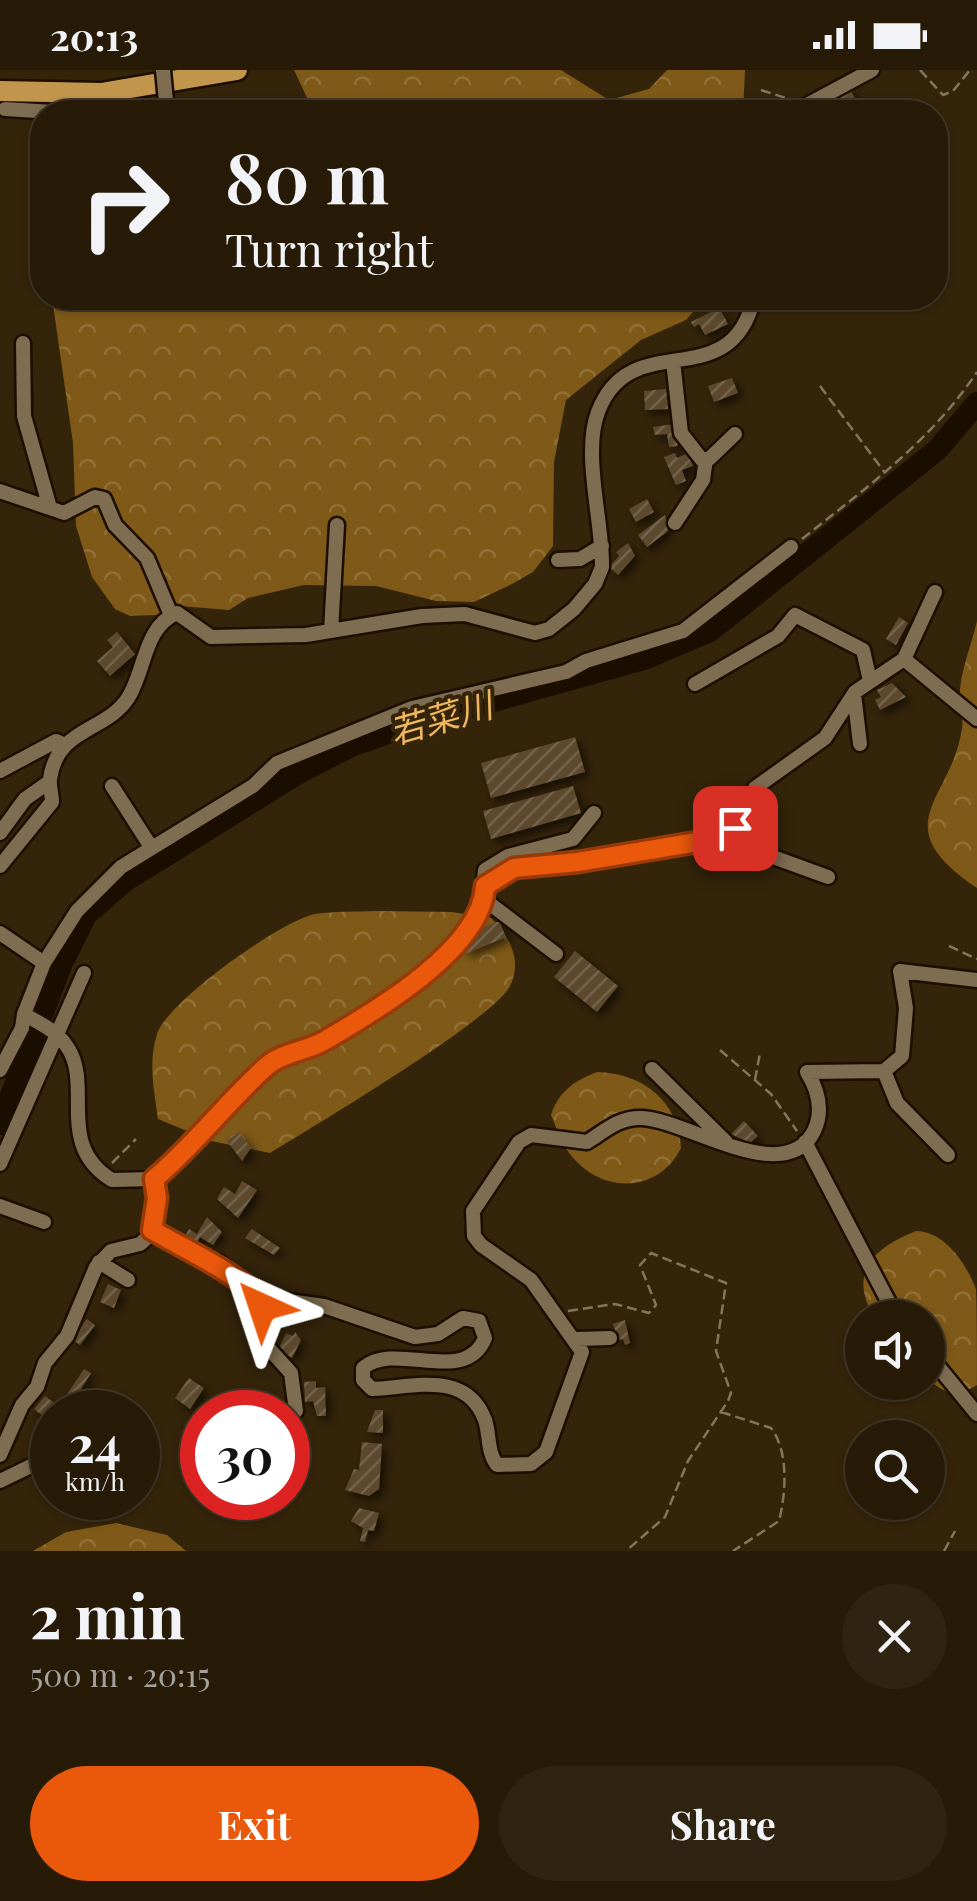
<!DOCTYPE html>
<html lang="en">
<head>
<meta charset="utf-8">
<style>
  :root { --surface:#271b08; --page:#2f2412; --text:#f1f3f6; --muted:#a4a19c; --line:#433929; --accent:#ea580c }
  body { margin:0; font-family:"Playfair Display","Noto Sans JP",serif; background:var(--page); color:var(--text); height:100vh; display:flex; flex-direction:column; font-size:38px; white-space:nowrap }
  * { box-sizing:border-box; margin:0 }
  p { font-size:32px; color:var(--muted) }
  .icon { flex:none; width:55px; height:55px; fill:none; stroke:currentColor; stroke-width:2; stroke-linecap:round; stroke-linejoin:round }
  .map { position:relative; height:1481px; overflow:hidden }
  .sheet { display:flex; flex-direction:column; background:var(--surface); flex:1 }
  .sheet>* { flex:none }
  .hud { position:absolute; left:30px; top:30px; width:918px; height:210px; border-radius:40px; box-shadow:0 2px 8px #0004,0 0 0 2px var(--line); background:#271b08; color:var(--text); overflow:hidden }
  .tools { position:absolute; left:845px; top:1230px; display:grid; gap:20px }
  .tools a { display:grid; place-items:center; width:100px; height:100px; border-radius:50%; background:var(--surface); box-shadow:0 2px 8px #0004,0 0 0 2px var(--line); font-size:50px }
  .speed { position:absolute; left:30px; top:1320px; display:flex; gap:20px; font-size:50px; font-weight:700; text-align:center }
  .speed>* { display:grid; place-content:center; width:130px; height:130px; border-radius:50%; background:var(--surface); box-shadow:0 2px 8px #0004,0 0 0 2px var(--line); line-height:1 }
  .speed small { font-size:25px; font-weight:400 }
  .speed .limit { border:15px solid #d22; background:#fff; color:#111 }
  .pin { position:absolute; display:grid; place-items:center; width:85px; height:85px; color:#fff; margin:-42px; border-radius:20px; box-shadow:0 5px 15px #0006 }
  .me { position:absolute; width:110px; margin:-55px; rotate:318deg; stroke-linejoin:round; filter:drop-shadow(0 0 8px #0008) }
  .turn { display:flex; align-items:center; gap:35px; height:210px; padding:0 30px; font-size:45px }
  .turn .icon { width:130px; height:130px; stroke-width:2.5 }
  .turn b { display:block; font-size:70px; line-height:85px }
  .round { display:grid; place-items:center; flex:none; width:105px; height:105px; border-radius:52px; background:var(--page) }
  .overview { display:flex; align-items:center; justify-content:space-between; height:170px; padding:0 30px }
  h1 { font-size:60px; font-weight:700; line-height:75px }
  .action { display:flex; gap:20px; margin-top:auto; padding:20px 30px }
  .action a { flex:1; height:115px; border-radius:60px; background:var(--accent); color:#fff; font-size:40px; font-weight:700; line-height:115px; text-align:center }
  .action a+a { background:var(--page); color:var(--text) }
  .status { display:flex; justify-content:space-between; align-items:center; height:70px; padding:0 50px; background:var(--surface); direction:ltr }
  .status svg { height:28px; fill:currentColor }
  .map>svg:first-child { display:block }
  .forest { fill:url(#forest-crowns) }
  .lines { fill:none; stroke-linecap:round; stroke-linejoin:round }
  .river { stroke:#1a0e00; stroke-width:22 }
  .building { fill:url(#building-hatch); filter:url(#shadow) }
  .minor-casing { stroke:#1b0d00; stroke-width:19 }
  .highway-casing { stroke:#1b0d00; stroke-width:25 }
  .path { stroke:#837661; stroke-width:2.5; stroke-dasharray:10 5; stroke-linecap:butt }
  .minor { stroke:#7f6d52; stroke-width:14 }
  .highway { stroke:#c2954d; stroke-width:20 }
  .minor-bridge-casing { stroke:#1b0d00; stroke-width:19; stroke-linecap:butt }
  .minor-bridge { stroke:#7f6d52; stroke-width:14 }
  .route-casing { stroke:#983908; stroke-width:25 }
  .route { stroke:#ea580c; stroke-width:18 }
  .labels { text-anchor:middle; stroke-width:8; stroke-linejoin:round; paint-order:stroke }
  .water-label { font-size:35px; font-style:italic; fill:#eeb65e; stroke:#34240a }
</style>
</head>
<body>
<div class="status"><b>20:13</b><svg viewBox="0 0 49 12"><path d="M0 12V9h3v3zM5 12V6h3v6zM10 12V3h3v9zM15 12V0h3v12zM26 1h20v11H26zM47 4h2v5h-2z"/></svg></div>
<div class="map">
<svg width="977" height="1481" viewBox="0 0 977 1481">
  <defs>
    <pattern id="forest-crowns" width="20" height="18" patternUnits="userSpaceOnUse" patternTransform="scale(2.5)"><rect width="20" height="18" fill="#7f5917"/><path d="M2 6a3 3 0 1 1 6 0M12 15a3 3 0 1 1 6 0" fill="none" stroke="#917038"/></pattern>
    <pattern id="building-hatch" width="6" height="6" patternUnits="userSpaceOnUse" patternTransform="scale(2.5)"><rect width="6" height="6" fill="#5b492f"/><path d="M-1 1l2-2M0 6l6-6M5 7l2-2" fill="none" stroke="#73634c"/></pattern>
    <filter id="shadow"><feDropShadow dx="4.5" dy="4.5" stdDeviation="5" flood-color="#0009"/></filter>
  </defs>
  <rect width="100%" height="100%" fill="#34240a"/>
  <path class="forest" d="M294,0H561L609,30L649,19L667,0H745L743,42H324L309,32Z
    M52,228H705L686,250L641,270L566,330L554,392L553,476L533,502L512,514L474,532L436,531L376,516L304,515L248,528L229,540L180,536L156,545L130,546L115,539L92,507L76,456L73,373Z
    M977,551V818C882,754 952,731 962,658C964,645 959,632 960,619C962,597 972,573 977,551Z
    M377,841L452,842L491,848C509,866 523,890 510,916C494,949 311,1058 270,1083L211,1071L158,1049C154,1020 148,993 157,964C167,932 280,851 315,844C335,841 356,842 377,841Z
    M597,1002C642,1003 679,1031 681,1078C657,1126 597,1124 567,1080C560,1070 556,1056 551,1045C559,1021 574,1011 597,1002Z
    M916,1161C944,1161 966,1193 976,1219C977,1240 977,1290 977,1315C958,1327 944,1324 928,1309V1248L874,1247C848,1203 873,1178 916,1161Z
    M116,1453L167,1465L186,1481H33L66,1462Z"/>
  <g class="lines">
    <path class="river" d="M0,1054L62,893L86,845L125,811L297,704L353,675L429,649L644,589L710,561L937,380L977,333"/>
  </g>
  <path class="building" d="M845,20L851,21L856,31L833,42L828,33Z
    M715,240L721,241L728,254L705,265L699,254L694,257L691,252Z
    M732,308L738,323L714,332L708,316Z
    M666,319L668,339L645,340L644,321Z
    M674,354L678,376L669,377L667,364L655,365L653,357Z
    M675,383L677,388L688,383L693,396L682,400L686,411L676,415L664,387Z
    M647,429L654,442L636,452L629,439Z
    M665,445L668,461L647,477L638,465Z
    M628,473L635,486L618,505L609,497L619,486L616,482Z
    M899,547L908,553L896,575L886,569Z
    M117,562L135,584L110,606L97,591L113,577L107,570Z
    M892,613L906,627L880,640L875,630L881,627L877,620Z
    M575,667L585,702L491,728L481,693Z
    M573,716L581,743L491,769L483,741Z
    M499,851L506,867L467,883L463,878L475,861Z
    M575,881L618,916L597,942L554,907Z
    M744,1051L758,1066L750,1073L731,1064Z
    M239,1062L251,1078L242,1091L227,1071Z
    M242,1111L257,1120L238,1148L217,1129L224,1117L235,1124Z
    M207,1147L222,1162L213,1175L200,1167L194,1179L182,1172L189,1159L197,1164Z
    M252,1159L280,1178L274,1185L245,1168Z
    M108,1214L121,1220L114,1238L100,1232Z
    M87,1249L95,1255L80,1275L72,1269Z
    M625,1250L630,1273L625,1275L623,1269L618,1270L613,1254Z
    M295,1262L301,1270L292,1288L278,1280L286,1263L293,1266Z
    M84,1299L91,1303L71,1335L63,1330Z
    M189,1308L204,1318L190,1339L175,1328Z
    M316,1311V1318L325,1317L326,1346H317L313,1331L305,1332L304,1312Z
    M88,1319L92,1324L97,1320L106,1331L92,1342H80L76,1337L89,1327L85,1321Z
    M45,1326L57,1335L47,1349L34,1339Z
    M375,1340H383V1363L367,1362Z
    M362,1372L382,1374L379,1419L369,1426L345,1420L354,1399L359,1400Z
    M359,1438L379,1443L374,1461L368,1460L365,1472L360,1471L363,1458L351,1451Z"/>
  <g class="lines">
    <defs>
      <path id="minor" d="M5,39L53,42
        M794,42L872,0
        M23,273L24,346L50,438
        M673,291L681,363L702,390L709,389L735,364
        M0,421L64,443L95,427L104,429L115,455L147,488L171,545
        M675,453L703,410L706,389
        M558,490L580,489L602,476
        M331,561L337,455
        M904,589L977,649
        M695,614L778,566L795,545L863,580L870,611
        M854,624L860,674
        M0,701L56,671L65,675
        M112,716L151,777
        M0,763L25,729L49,712
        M730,765L743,776L828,807
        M0,796L52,732C52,724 49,716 50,709C57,657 106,662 128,628C145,602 144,556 177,543L211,567L306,565L422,546L465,544L535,563L549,559L574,539L595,514L602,497C603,452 582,384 598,342C631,254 730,329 754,228
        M485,817L515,798L578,792L730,765L755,718L825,668L855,622L904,589L935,522
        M485,830L556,884
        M0,863L44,893L24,944C39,953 58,961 68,978C93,1017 55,1075 112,1110L154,1109L269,995L326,970L417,911L443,889L481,837L485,800L508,786L573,769L594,743
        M44,893L77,841L121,797L253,716L277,693L412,638L566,602L586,591L683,561L791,477
        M652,999L726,1072
        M0,1000L22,958L24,944
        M884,1001L897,1033L948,1085
        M805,1072L897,1248
        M0,1094L84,903
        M0,1136L44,1152
        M151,1160L199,1187L219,1192L260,1227L324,1236L415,1267L438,1264L463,1248L479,1251L485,1268C465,1317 396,1270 363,1298V1310L372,1319C411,1318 466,1299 485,1350C490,1365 487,1382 497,1395L531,1394L546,1382L582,1282L531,1210L481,1175L474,1166L473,1141L519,1072L531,1065L587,1072C605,1061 619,1047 642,1048C687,1050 785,1119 814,1061C824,1040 818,1020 807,1002L884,1001L902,986L906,938L900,901L977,910
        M99,1192L128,1210
        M260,1227L262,1271L291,1303L296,1341
        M577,1269L610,1268
        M928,1284L977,1344
        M0,1385L22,1335L37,1317L45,1293L67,1266L96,1197L111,1181L140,1174L150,1165L157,1128L154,1109
        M0,1411L37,1393"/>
      <path id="highway" d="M0,21L101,23L237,0"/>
    </defs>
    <use href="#minor" class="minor-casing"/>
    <use href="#highway" class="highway-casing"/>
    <path class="path" d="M920,0L943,25L953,21L970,0
      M761,20L792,30
      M820,316L885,403
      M802,469C867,417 930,372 977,302
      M949,876L977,889
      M720,980L771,1024L797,1061
      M755,1010L760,983
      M112,1093L136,1069
      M568,1241L615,1234L649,1243L656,1235L640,1195L651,1183L726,1213L716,1281L731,1323L728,1331L688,1391L665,1447L626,1481
      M721,1342L771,1358C789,1381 786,1424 779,1451L733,1481
      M944,1481L955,1461"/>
    <use href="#minor" class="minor"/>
    <use href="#highway" class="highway"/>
    <defs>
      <path id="minor-bridge" d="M163,0L167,42"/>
    </defs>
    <use href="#minor-bridge" class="minor-bridge-casing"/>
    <use href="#minor-bridge" class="minor-bridge"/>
  </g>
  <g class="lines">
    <defs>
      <path id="route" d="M262,1237L260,1227C225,1197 192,1183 152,1160L157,1128L154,1109C196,1074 228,1030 268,995C284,982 307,981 324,971C374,942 482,879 485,816L514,798L578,792L727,767L735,758"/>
    </defs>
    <use href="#route" class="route-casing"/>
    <use href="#route" class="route"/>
  </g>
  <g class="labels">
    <g class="water-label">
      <text transform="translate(441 649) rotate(-16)" y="12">若菜川</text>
    </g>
  </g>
</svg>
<div class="tools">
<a><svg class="icon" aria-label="sound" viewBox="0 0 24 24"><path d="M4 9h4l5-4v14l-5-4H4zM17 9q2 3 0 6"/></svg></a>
<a><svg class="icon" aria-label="search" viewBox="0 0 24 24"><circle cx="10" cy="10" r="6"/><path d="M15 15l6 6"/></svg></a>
</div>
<div class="speed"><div>24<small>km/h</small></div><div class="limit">30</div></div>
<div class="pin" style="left:735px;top:758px;background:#d93025"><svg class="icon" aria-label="arrive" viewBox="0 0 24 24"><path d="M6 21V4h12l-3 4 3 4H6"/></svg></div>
<svg class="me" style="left:262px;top:1237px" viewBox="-20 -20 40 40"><path d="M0-17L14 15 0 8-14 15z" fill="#ea580c" stroke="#fff" stroke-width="4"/></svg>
<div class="hud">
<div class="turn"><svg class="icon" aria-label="right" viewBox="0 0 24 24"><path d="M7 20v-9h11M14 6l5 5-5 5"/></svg><div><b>80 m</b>Turn right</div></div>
</div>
</div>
<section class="sheet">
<div class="overview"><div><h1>2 min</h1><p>500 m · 20:15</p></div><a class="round"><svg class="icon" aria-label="close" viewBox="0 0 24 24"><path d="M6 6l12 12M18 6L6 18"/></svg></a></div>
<div class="action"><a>Exit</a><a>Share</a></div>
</section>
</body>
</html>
